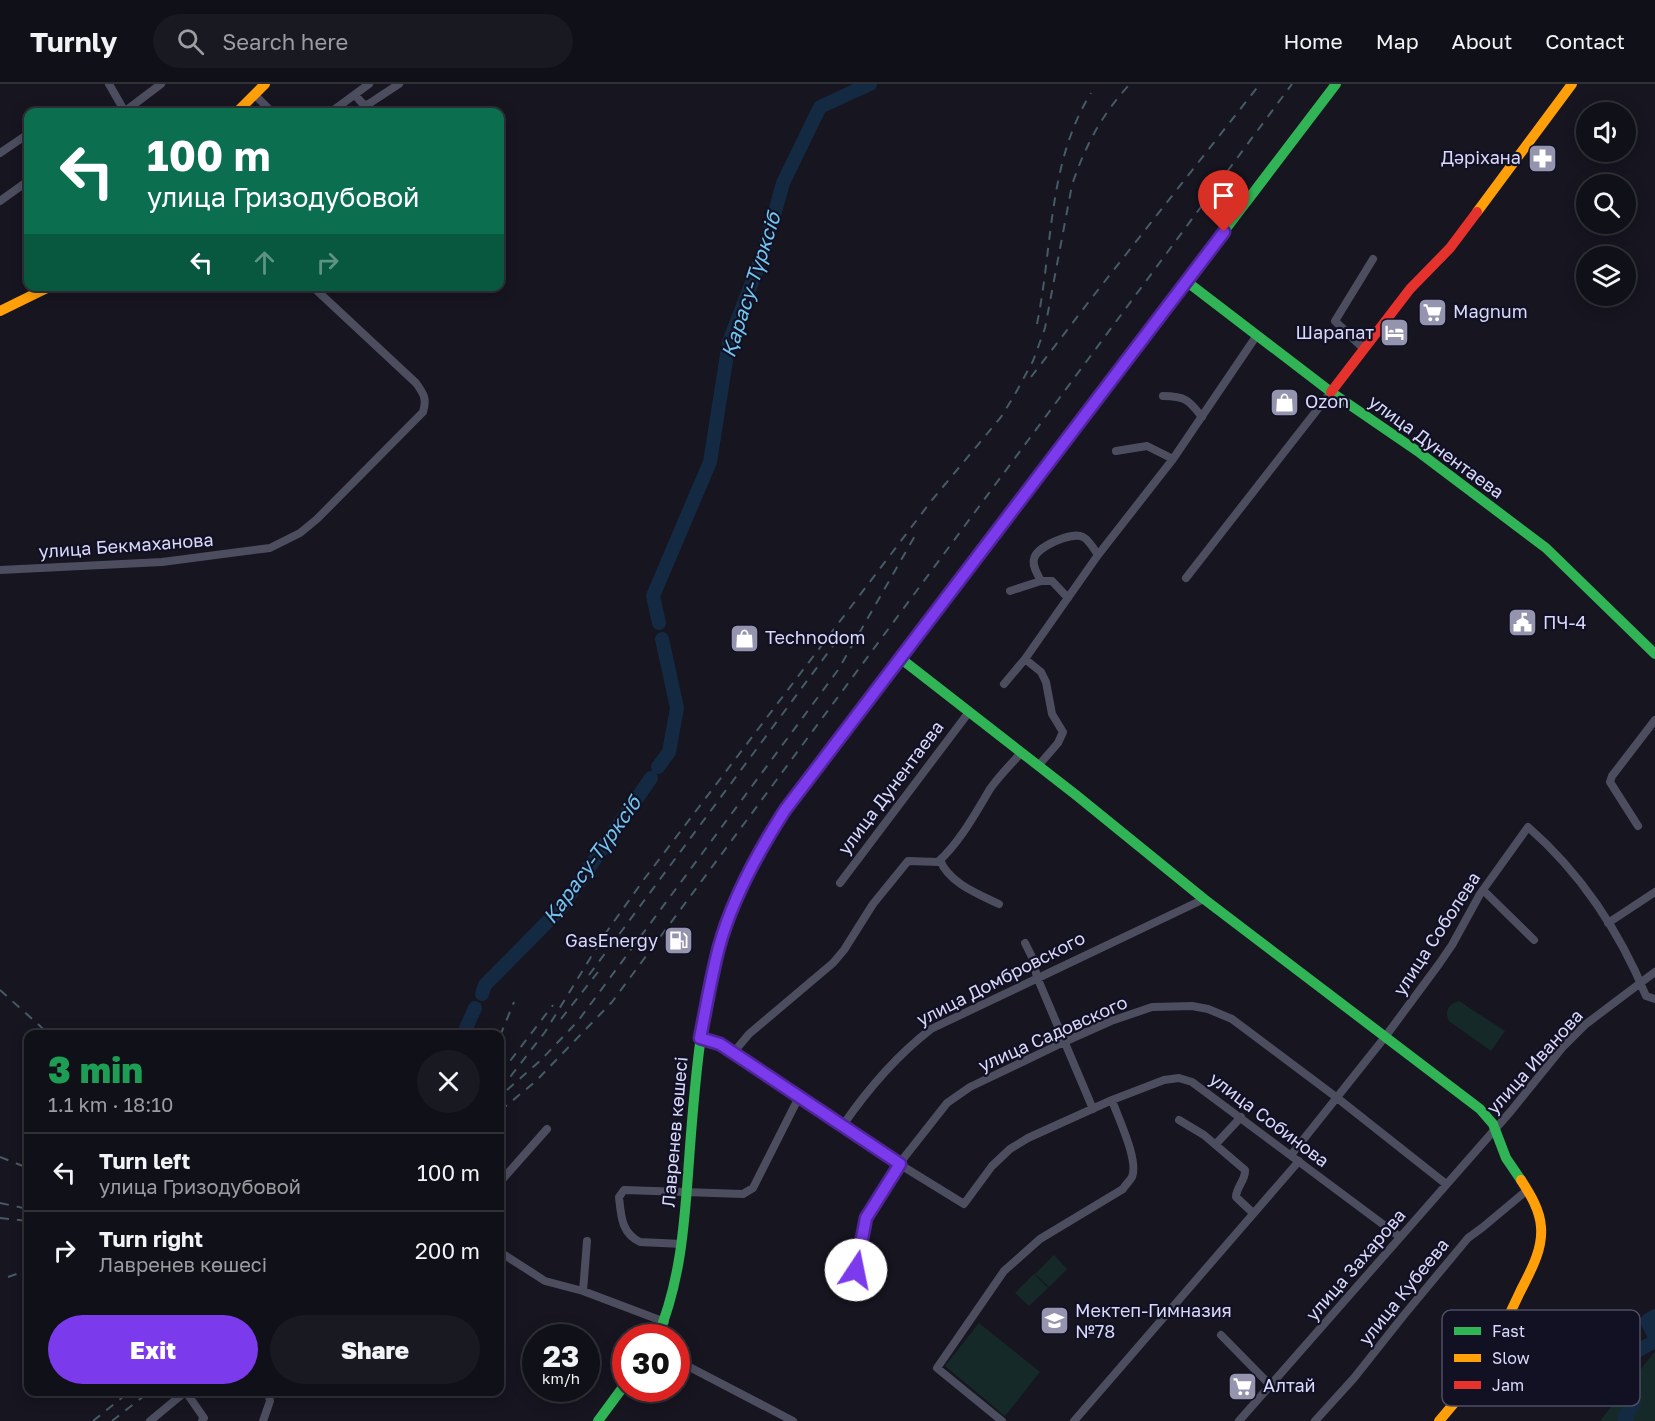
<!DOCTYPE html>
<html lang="en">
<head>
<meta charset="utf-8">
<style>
  :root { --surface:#101018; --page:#191921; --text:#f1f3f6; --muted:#9c9da2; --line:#303037; --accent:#7c3aed }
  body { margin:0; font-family:"Golos Text",sans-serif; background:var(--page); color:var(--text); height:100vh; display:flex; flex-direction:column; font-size:22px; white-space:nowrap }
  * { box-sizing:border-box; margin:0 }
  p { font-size:20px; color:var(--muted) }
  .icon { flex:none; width:33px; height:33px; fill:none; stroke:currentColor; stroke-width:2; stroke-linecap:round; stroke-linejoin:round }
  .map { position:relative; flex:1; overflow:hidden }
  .sheet { position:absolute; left:24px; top:946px; width:480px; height:366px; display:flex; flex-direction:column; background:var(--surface); border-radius:12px; box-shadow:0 3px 15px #0003,0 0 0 2px var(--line) }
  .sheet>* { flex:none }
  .top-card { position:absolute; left:24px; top:24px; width:480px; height:183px; border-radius:12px; box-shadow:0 3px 15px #0003,0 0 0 2px var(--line); background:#0b6e4f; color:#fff; overflow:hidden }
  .controls { position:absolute; left:1576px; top:18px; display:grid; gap:12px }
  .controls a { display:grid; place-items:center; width:60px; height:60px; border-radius:50%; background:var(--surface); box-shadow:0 3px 15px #0003,0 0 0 2px var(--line); font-size:30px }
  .speed { position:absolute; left:522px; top:1240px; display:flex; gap:12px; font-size:30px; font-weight:700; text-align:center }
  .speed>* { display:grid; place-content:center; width:78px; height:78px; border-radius:50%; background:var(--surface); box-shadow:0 3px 15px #0003,0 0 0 2px var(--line); line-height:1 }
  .speed small { font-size:15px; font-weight:400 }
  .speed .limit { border:9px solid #d22; background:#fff; color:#111 }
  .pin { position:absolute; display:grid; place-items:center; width:51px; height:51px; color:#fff; margin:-62px -26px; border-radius:50% 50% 50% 0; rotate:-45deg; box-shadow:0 0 6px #0007 }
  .pin .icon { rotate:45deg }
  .me { position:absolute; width:66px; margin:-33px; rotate:11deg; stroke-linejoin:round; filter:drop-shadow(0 0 4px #0008) }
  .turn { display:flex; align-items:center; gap:21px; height:126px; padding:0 24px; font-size:27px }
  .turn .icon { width:78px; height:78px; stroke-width:2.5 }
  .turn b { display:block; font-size:42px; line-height:51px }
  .lanes { display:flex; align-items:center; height:57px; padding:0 24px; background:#0003; justify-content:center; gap:30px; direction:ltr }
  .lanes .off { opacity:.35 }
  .round { display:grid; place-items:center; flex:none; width:63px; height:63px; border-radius:32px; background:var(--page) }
  .overview { display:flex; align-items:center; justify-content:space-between; height:102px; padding:0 24px }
  h1 { font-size:36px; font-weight:800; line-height:45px; color:#1e9e55 }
  .primary-button { display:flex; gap:12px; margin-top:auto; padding:12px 24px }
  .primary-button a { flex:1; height:69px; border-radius:36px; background:var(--accent); color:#fff; font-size:24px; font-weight:800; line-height:69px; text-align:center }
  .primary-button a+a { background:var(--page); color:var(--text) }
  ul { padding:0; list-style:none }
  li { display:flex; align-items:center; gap:18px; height:78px; padding:0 24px; border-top:2px solid var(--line) }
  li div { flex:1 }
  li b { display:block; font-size:22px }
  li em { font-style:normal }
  header { display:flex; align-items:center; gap:36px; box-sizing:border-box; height:84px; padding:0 30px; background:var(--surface); border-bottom:2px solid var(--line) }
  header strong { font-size:28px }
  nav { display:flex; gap:33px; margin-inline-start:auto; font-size:21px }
  .search { width:420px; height:54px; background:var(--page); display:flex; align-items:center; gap:15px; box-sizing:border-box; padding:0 21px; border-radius:33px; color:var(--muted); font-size:22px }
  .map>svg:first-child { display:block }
  .green { fill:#152a28 }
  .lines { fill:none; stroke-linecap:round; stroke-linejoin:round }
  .river { stroke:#142a42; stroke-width:14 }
  .street { stroke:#4c4d5f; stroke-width:8 }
  .fast { stroke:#30b455; stroke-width:10 }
  .slow { stroke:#ff9f0a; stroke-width:10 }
  .jam { stroke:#e5322d; stroke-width:10 }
  .rail { stroke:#455b66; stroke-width:2; stroke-dasharray:9 8; stroke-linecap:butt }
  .route-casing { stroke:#51269a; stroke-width:15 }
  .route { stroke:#7c3aed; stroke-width:10 }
  .labels { text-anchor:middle; stroke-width:4.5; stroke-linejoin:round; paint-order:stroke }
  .poi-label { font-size:18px; fill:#d8d9fb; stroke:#121124; text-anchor:start }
  .street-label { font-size:18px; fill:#d8d9fb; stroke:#121124 }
  .water-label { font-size:20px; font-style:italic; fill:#72c5ef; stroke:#121124 }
  .key { fill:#121124; stroke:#4d4d64; stroke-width:1.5 }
  .key-label { font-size:16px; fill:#d8d9fb }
</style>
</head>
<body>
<header>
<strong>Turnly</strong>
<div class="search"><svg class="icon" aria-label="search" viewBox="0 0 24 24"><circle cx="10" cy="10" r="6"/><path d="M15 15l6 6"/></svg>Search here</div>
<nav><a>Home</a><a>Map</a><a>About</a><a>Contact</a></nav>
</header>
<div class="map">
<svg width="1655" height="1337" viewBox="0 0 1655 1337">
  <rect width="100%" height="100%" fill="#161520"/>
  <path class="green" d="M1459,917L1505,947L1491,967L1449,937C1444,927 1449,919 1459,917Z
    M1054,1171L1067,1185L1049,1203L1035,1190Z
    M1034,1190L1048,1204L1029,1222L1015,1209Z
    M979,1239L1040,1288L1005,1332L945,1282Z
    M1655,1267V1337H1600Z"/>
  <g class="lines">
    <path class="river" d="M659,539L653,512L710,378L729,258L764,167L783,99L820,23L870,0
      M658,683L669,668L677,624L662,555
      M482,910L485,901L561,824L651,694
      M463,951L475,924
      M1655,1232L1647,1237L1655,1253
      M1627,1337L1624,1334L1634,1319L1605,1290L1612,1268L1637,1267L1655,1257"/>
    <path class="street" d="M109,0L125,28
      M255,11L272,28
      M355,11L363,20L367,21L399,0
      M124,28L161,0
      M331,28L369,0
      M0,69L28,50
      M0,117L28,97
      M1364,265L1335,237L1373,175
      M1163,312C1185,312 1189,316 1202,333
      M1116,367L1147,362L1173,375
      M0,486L162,478L270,464L300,449L317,435L423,328C427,315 424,310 416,299L312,202
      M1186,494L1331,308
      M1041,497C1038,491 1032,482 1034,475C1036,463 1072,447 1083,453C1089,456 1094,465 1098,471
      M1010,507L1041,497H1052L1068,514
      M1025,575L1041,588L1046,598L1052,630L1063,648L1058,659L1038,682
      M1004,600L1025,575L1098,471L1173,375L1257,251
      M1638,742L1610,698L1612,692L1655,636
      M940,776C949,799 978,810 999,820
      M840,799L969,628
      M1483,806L1534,856
      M1608,839L1655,808
      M1025,859L1032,873L1037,893L1093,1025
      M700,954L720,960L899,1080L964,1120L992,1082L1010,1065L1028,1054L1112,1016L1164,996L1179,994L1192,998L1400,1153
      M733,969L749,950L833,879L844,866L873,820L908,777L938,778C960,758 975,730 990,705C999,692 1011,680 1021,669
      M1179,1036L1204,1051L1245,1086C1246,1096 1236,1103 1236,1113L1253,1129
      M843,1041C868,1005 896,972 931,945L1204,815
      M1216,1060L1241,1033
      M1291,1071L1385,953L1439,880L1452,861L1480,810L1528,743C1580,788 1620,848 1646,912L1655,915
      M500,1098L547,1045
      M682,1160L640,1158C621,1149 621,1131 619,1113L624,1106L743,1110L753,1104L799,1013
      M500,1168L545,1197L583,1207L665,1238
      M856,1186L866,1134L899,1080L947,1019L970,1003L1064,958L1111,937L1152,923L1192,922L1208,925L1232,935L1336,1013L1446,1100
      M583,1207L587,1157
      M1221,1251L1270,1301
      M676,1276L793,1337
      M186,1308L204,1334L202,1337
      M150,1337L185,1308
      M263,1337L270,1317L268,1308
      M1002,1337L937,1284L1004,1187L1040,1155L1123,1105C1125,1101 1130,1097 1132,1093C1139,1076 1118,1034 1112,1016
      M1074,1337L1299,1077
      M1239,1337L1511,1027L1562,964L1586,940L1655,888
      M1315,1337L1354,1294L1404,1231L1468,1154L1483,1143L1526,1107"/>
    <path class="fast" d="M1186,197L1331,308L1420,369L1546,464L1655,570
      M1107,301L1336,0
      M900,574L1076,711L1204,815L1480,1025L1493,1040L1506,1074L1521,1096
      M657,1254C683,1192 685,1129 690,1063C695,997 701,929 718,865C739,784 793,714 842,649C870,612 899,574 927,537
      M598,1337L626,1299"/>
    <path class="slow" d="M237,28L265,0
      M1477,128L1572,0
      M0,227L51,202
      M927,537L1107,301
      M1439,1337C1474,1298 1498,1256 1520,1208C1530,1188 1543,1166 1541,1143C1540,1126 1530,1110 1521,1096"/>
    <path class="jam" d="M1331,308L1410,205L1450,164L1477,128"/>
    <path class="rail" d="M1037,240C1053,162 1048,78 1091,9
      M1031,293L1094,211L1260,0
      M589,891L841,551
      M0,906L50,951
      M561,935L598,888
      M500,952L514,918
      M500,990L553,921
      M500,1006L545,948L605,850L645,794L932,416L1001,333L1014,312L1033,277L1045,244L1072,101C1085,62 1102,30 1130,0
      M507,1006L540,977L578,937L838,586L916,450
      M500,1027L536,997L612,918L1292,0
      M0,1073L28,1084
      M0,1119L28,1125
      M0,1134L28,1137
      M8,1193L28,1186
      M93,1337L129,1308
      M112,1337L149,1308"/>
  </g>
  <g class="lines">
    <defs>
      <path id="route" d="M856,1186L866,1134L900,1080L720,960L700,954C706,924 711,893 719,863C732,815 758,768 785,726L1224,148"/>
    </defs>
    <use href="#route" class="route-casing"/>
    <use href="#route" class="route"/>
  </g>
  <defs>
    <symbol id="pharmacy-square" viewBox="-11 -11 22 22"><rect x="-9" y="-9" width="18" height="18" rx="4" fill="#9494ae" stroke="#121124"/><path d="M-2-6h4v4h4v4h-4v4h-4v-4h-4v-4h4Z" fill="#fff"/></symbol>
    <symbol id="supermarket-square" viewBox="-11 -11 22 22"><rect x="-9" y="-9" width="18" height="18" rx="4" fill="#9494ae" stroke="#121124"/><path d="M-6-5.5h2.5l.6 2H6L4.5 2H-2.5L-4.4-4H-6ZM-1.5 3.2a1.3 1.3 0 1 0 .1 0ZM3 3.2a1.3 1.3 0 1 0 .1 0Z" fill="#fff"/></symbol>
    <symbol id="hotel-square" viewBox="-11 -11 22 22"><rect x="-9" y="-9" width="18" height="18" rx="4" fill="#9494ae" stroke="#121124"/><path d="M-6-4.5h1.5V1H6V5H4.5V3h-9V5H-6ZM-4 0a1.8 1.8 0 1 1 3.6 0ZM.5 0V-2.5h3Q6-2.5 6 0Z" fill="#fff"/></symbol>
    <symbol id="shop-square" viewBox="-11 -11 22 22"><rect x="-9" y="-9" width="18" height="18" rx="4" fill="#9494ae" stroke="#121124"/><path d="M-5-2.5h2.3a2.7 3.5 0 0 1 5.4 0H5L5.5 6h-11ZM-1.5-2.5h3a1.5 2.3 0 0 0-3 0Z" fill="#fff"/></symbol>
    <symbol id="civic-square" viewBox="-11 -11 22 22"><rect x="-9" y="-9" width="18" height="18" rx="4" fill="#9494ae" stroke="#121124"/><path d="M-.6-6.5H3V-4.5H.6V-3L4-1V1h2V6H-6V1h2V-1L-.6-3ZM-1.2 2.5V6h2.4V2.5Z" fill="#fff"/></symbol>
    <symbol id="fuel-square" viewBox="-11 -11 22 22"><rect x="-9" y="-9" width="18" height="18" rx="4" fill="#9494ae" stroke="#121124"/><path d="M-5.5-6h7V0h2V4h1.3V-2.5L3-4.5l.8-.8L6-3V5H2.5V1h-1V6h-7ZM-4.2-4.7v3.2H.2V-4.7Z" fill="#fff"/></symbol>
    <symbol id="school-square" viewBox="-11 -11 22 22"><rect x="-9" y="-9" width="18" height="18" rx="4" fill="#9494ae" stroke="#121124"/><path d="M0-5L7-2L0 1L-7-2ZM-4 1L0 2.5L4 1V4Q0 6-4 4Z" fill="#fff"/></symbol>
  </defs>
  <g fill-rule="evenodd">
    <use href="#pharmacy-square" x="1526" y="58" width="33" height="33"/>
    <use href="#supermarket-square" x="1416" y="212" width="33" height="33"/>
    <use href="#hotel-square" x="1378" y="232" width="33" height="33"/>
    <use href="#shop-square" x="1268" y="302" width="33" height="33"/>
    <use href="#civic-square" x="1506" y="522" width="33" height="33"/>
    <use href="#shop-square" x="728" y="538" width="33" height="33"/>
    <use href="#fuel-square" x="662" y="840" width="33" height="33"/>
    <use href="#school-square" x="1038" y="1220" width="33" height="33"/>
    <use href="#supermarket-square" x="1226" y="1286" width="33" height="33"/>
  </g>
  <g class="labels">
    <g class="poi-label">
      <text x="1521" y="80" text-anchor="end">Дəріхана</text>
      <text x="1453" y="234">Magnum</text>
      <text x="1374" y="255" text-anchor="end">Шарапат</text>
      <text x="1305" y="324">Ozon</text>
      <text x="1543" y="545">ПЧ-4</text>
      <text x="765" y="560">Technodom</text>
      <text x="658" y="863" text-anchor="end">GasEnergy</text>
      <text x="1075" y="1233">Мектеп-Гимназия<tspan x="1075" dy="21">№78</tspan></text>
      <text x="1263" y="1308">Алтай</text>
    </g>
    <g class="street-label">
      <text transform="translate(1436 363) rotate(36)" y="6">улица Дунентаева</text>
      <text transform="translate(126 462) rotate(-4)" y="6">улица Бекмаханова</text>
      <text transform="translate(891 704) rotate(-53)" y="6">улица Дунентаева</text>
      <text transform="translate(1437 850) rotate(-57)" y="6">улица Соболева</text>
      <text transform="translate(1001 895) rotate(-27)" y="6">улица Домбровского</text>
      <text transform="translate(1053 950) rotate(-24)" y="6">улица Садовского</text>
      <text transform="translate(1535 978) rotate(-48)" y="6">улица Иванова</text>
      <text transform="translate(1269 1036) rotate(37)" y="6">улица Собинова</text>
      <text transform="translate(675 1048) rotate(-85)" y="6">Лавренев көшесі</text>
      <text transform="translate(1356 1181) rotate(-49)" y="6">улица Захарова</text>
      <text transform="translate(1404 1208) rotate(-51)" y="6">улица Кубеева</text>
    </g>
    <g class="water-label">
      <text transform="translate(751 201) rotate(-72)" y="7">Қарасу-Түрксіб</text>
      <text transform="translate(592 776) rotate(-54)" y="7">Қарасу-Түрксіб</text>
    </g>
  </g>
  <rect x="1442" y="1226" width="198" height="96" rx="9" class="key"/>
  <rect x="1454" y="1243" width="27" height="8" fill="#30b455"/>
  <rect x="1454" y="1270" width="27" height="8" fill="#ff9f0a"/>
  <rect x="1454" y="1297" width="27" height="8" fill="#e5322d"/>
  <g class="key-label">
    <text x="1492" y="1253">Fast</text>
    <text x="1492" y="1280">Slow</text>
    <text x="1492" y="1307">Jam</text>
  </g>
</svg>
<div class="controls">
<a><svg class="icon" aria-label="sound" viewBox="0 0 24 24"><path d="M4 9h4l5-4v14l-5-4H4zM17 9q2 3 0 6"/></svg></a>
<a><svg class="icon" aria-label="search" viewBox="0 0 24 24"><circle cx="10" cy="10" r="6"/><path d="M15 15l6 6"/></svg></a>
<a><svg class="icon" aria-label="layers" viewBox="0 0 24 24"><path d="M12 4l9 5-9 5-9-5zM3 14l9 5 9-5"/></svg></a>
</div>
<div class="speed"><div>23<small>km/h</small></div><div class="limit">30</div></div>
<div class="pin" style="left:1224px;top:148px;background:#d93025"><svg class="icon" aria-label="arrive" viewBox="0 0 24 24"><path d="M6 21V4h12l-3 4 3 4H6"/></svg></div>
<svg class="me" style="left:856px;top:1186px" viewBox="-20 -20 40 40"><circle r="19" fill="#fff"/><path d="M0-13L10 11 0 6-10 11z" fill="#7c3aed"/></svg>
<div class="top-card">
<div class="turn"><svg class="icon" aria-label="left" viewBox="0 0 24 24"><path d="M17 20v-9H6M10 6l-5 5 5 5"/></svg><div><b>100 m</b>улица Гризодубовой</div></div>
<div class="lanes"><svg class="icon" aria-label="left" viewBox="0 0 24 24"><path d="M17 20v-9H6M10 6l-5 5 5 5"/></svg><svg class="icon off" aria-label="ahead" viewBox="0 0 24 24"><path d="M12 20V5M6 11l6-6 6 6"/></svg><svg class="icon off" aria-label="right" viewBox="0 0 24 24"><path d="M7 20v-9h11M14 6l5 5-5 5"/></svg></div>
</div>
<section class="sheet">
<div class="overview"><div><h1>3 min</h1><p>1.1 km · 18:10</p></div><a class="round"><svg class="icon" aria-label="close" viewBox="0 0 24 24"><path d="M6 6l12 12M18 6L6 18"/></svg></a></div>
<ul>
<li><svg class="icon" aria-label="left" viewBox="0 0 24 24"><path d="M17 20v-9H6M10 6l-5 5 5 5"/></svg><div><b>Turn left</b><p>улица Гризодубовой</p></div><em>100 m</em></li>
<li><svg class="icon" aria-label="right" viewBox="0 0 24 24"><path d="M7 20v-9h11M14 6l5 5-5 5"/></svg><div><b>Turn right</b><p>Лавренев көшесі</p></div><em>200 m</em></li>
</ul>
<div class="primary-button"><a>Exit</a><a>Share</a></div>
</section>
</div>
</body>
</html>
